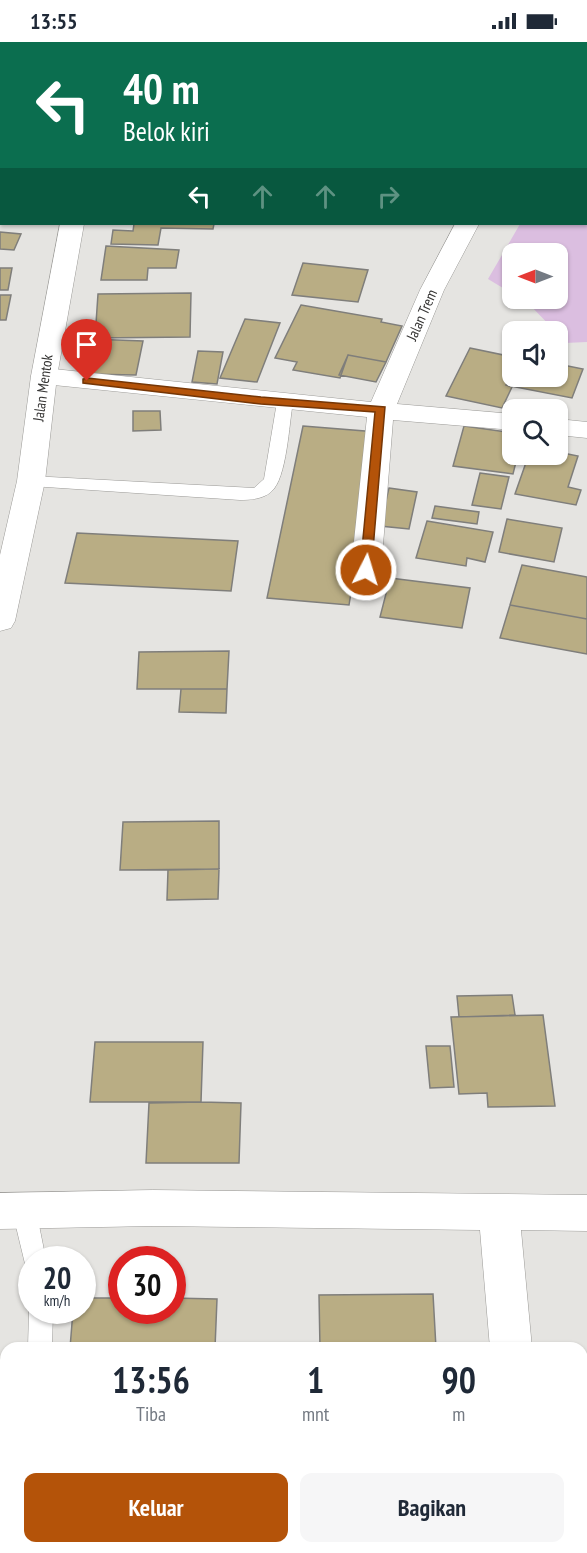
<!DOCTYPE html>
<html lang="id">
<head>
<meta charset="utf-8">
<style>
  :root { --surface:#fff; --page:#f6f6f7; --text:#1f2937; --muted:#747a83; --accent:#b45309 }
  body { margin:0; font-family:"PT Sans Narrow",sans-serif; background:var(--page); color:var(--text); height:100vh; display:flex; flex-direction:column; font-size:22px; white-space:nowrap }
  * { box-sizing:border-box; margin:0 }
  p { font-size:20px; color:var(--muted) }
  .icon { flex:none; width:33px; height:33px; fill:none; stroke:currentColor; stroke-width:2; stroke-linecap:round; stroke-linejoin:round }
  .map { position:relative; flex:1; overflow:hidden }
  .sheet { position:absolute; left:0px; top:1300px; width:588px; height:212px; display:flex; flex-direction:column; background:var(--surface); border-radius:18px 18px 0 0; box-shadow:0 2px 4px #0004 }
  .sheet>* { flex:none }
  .hud { position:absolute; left:0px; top:0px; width:588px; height:183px; box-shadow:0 2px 4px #0004; background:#0b6e4f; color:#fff; overflow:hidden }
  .needle { width:39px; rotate:270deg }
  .controls { position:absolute; left:502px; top:201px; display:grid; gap:12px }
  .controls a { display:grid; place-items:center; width:66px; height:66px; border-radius:12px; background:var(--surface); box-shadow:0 2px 4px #0004; font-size:30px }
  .speed { position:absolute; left:18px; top:1204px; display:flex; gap:12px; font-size:30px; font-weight:700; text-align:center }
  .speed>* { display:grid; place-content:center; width:78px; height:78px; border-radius:50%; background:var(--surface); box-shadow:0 2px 4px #0004; line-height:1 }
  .speed small { font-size:15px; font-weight:400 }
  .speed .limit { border:9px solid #d22; background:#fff; color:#111 }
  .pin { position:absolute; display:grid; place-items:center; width:51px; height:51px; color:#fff; margin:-62px -26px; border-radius:50% 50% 50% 0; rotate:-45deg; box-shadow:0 0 6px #0007 }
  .pin .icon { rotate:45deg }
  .me { position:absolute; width:66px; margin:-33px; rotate:5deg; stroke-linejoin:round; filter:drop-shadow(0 0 4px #0008) }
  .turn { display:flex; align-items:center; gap:21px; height:126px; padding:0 24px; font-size:27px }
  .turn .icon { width:78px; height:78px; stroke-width:2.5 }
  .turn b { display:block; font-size:42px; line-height:51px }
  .lanes { display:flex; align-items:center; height:57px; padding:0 24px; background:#0003; justify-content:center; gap:30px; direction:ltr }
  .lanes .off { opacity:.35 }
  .eta { display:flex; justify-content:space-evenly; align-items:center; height:102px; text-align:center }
  .eta b { font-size:36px; font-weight:700; line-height:42px }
  .primary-button { display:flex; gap:12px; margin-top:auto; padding:12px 24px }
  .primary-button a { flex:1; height:69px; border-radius:12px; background:var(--accent); color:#fff; font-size:24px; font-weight:700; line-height:69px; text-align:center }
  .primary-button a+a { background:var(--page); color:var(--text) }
  .status { display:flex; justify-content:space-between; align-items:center; height:42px; padding:0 30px; background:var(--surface); direction:ltr }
  .status svg { height:16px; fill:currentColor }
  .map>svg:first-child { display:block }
  .water { fill:#dbbee0 }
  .building { fill:#b9ad84; stroke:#7f7e7b; stroke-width:1.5 }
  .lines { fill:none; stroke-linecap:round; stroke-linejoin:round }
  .service-casing { stroke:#9b9a97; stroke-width:1 }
  .minor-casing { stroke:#9b9a97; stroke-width:1 }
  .trunk-casing { stroke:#9b9a97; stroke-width:1 }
  .service { fill:#fff; fill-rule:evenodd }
  .minor { fill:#fff; fill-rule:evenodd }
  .trunk { fill:#fff; fill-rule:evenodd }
  .route { fill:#b45309; stroke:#753606; stroke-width:1.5 }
  .labels { text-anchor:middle; stroke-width:4.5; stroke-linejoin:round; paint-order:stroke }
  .far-street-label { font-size:15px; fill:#373635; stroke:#fff }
</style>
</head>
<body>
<div class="status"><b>13:55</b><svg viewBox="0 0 49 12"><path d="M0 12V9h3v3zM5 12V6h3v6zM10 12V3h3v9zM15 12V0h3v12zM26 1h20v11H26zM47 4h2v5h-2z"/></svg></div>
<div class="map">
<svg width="587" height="1511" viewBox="0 0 587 1511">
  <rect width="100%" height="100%" fill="#e5e4e1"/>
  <path class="water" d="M587,119V300L565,301L558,290L555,289L529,262L520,257L558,256V212H513V252L488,237L520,182H586Z"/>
  <path class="building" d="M141,0H222L141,2Z
    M134,182H214L213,187L161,186L158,203L111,202L113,188L133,189Z
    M0,190L21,192L14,208L0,207Z
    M106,204L179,208L176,226H148L147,238H101Z
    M303,221L368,228L358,260L292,253Z
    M0,226H12L8,248H0Z
    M191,251L190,295L95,296L98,252Z
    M0,253H11L6,278H0Z
    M301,263L382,277L381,280L402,284L386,320L348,313L340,336L293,328L297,320L275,316Z
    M245,277L280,281L257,340L220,336Z
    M90,297L143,299L136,333L83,332Z
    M470,306L513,315V328L506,343L512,345L502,366L446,354Z
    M198,309L223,310L217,342L192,340Z
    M348,313L386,320L376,340L339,333Z
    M558,322L583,327L572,356L506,343L513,328V334H558Z
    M133,369H160L161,388L133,389Z
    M303,384L377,390L349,563L267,556Z
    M464,384L513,391V412H518L513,432L453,424Z
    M558,410L578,414L568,445L581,448L576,463L515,452L529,412H558Z
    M480,431L509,435L501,467L472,463Z
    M389,446L417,450L409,487L380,484Z
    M435,464L479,470L477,482L432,476Z
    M507,477L562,486L554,520L499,510Z
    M427,479L493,490L485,520L467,516L466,524L416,516Z
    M77,491L238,499L231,549L65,541Z
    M522,523L587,535V577L510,563Z
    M390,536L470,546L462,586L380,575Z
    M510,563L587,577V612L500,596Z
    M229,609L227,647H137L139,610Z
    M181,647H227L226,671L179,670Z
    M219,779V827L120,828L123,780Z
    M219,827L218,857L167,858L168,828Z
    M512,953L515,973L459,975L457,954Z
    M543,973L555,1064L488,1065L487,1051L459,1052L451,975Z
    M95,1000H203L201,1060H90Z
    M426,1004H450L454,1045L430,1046Z
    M201,1060L241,1061L239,1121H146L149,1061Z
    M433,1252L436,1306H320L319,1253Z
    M82,1256H122V1269H172V1256L217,1257L215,1306H70L73,1269H82Z
    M166,1506H299V1511H165Z
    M324,1506H449V1511H324Z"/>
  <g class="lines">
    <defs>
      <path id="service" d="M0,104H2V112H0Z
        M285,355L293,360C289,381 287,437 271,450C263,457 250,458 240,458L31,444L23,439L31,434L254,446L264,437L277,360Z
        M24,1157L32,1161L36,1168L46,1218H32V1228L26,1226L12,1168L16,1161Z
        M32,1263V1269H53L52,1306H28L29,1269Z
        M6,1498V1506H29L28,1511H2Z"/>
      <path id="minor" d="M524,0H544V2H524Z
        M586,92H587V106H586Z
        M0,137H2V151H0Z
        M455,182H479L444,248L397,362L513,372V388L393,378L381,528L376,535L366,538L356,535L351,528L367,375L44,342L35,340L31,334L35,328L44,326L371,360L420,248Z
        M558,377L587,380V396L558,393Z
        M153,1148L587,1153V1189L521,1188L532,1306H490L480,1188L153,1184L0,1187V1151Z
        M505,1506H551L552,1511H506Z"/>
      <path id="trunk" d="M93,0H113L92,2Z
        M60,182H84L57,334L45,439L15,579L11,586L0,589V513L17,439L31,334Z"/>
    </defs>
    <use href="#service" class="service-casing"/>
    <use href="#minor" class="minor-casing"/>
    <use href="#trunk" class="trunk-casing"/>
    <use href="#service" class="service"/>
    <use href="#minor" class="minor"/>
    <use href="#trunk" class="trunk"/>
  </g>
  <path class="route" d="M87,336L261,355L385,365L371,531L366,532L360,528L375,370L261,362L83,341V337Z"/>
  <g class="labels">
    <g class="far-street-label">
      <text transform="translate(422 273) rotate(-66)" y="5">Jalan Trem</text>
      <text transform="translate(43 346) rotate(-82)" y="5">Jalan Mentok</text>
    </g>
  </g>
</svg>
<div class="controls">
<a><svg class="needle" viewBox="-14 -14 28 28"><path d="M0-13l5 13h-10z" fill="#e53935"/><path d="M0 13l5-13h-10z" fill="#747a83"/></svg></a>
<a><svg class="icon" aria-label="sound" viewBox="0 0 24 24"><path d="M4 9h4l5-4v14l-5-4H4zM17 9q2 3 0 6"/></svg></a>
<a><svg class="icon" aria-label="search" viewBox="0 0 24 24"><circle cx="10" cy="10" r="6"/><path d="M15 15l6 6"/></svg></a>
</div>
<div class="speed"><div>20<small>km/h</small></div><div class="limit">30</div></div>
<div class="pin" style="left:87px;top:339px;background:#d93025"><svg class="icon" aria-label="arrive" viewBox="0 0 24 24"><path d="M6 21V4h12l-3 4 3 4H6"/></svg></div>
<svg class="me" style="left:366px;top:528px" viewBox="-20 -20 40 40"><circle r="17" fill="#b45309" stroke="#fff" stroke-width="3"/><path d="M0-11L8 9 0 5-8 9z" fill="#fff"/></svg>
<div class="hud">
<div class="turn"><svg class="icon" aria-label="left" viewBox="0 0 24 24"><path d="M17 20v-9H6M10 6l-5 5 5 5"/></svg><div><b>40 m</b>Belok kiri</div></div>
<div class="lanes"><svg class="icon" aria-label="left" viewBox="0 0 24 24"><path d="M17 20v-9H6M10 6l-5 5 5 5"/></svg><svg class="icon off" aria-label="ahead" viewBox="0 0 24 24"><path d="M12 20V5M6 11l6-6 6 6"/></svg><svg class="icon off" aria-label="ahead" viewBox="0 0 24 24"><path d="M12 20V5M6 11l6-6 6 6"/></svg><svg class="icon off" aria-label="right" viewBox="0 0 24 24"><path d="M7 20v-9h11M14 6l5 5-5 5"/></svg></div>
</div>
<section class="sheet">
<div class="eta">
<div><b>13:56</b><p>Tiba</p></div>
<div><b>1</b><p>mnt</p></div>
<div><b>90</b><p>m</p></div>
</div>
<div class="primary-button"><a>Keluar</a><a>Bagikan</a></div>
</section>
</div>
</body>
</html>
